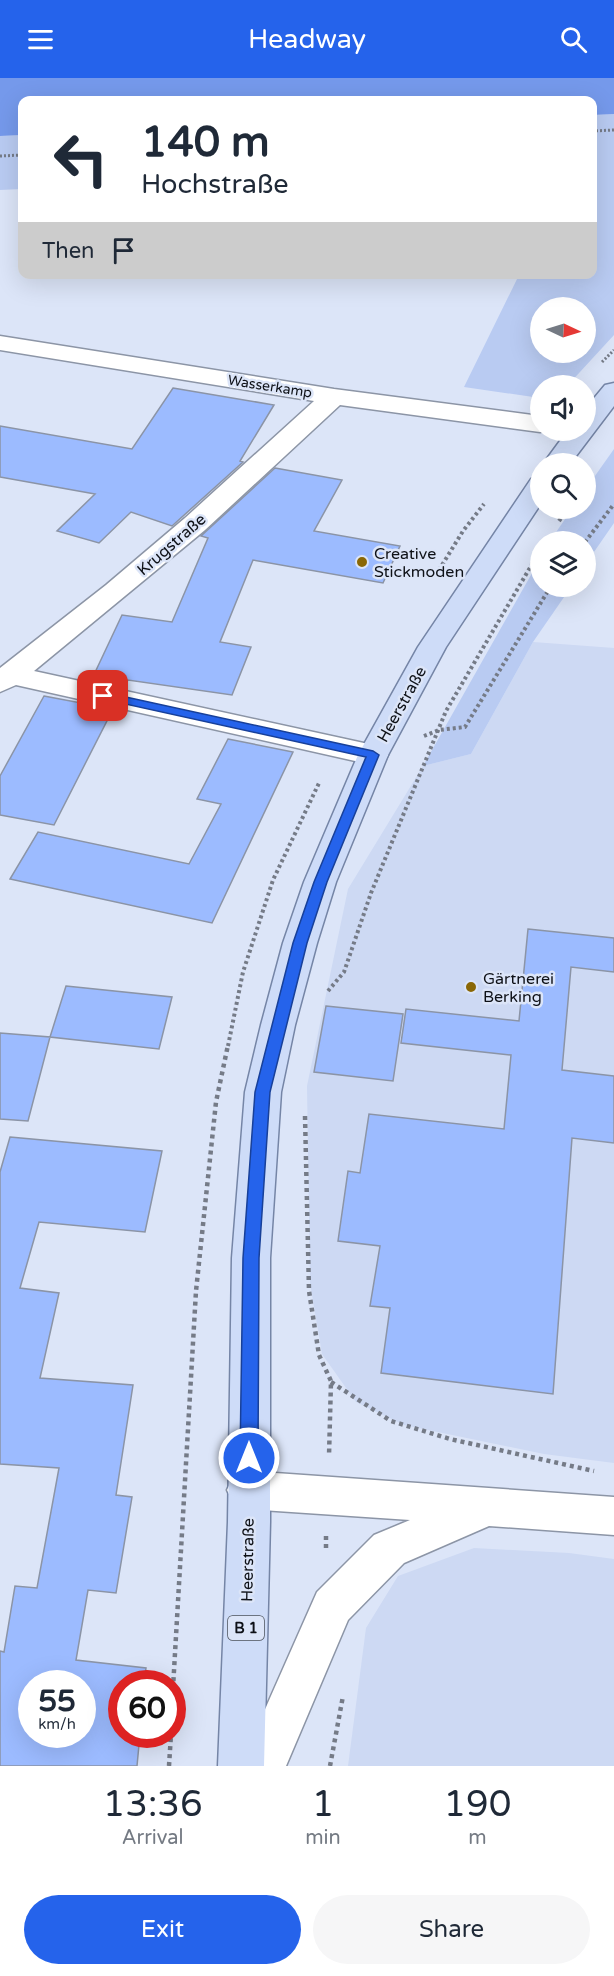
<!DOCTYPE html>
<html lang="en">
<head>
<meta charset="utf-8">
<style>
  :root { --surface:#fff; --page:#f6f6f7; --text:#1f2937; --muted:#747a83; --accent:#2563eb }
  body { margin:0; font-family:"Varela Round",sans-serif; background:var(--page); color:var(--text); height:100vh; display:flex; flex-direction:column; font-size:22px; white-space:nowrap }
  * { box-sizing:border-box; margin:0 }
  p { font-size:20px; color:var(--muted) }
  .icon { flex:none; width:33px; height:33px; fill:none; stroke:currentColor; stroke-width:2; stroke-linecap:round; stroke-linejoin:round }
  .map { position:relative; height:1688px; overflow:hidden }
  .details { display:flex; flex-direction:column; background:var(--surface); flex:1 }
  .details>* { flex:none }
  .hud { position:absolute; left:18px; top:18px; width:579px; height:183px; border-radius:12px; box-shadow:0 6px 24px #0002; background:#fff; color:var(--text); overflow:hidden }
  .needle { width:39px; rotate:94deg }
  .buttons { position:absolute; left:530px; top:219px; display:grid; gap:12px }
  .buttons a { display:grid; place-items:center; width:66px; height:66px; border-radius:50%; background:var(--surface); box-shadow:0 6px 24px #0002; font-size:30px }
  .speed { position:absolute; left:18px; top:1592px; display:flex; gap:12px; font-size:30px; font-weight:700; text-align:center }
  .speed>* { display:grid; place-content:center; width:78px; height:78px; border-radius:50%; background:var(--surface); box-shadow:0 6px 24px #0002; line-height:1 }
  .speed small { font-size:15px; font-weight:400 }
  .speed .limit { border:9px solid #d22; background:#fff; color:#111 }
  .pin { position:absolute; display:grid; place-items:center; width:51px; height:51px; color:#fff; margin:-26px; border-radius:12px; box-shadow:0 3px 9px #0006 }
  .me { position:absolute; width:66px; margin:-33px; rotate:0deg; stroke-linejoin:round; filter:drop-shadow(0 0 4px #0008) }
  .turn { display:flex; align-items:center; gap:21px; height:126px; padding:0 24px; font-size:27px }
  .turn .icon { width:78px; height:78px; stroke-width:2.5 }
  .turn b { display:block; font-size:42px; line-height:51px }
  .then { display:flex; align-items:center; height:57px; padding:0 24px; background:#0003; gap:12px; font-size:22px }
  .eta { display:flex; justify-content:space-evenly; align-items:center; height:102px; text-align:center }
  .eta b { font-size:36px; font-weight:600; line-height:42px }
  .cta { display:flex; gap:12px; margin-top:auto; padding:12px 24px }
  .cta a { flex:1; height:69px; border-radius:36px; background:var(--accent); color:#fff; font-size:24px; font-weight:600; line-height:69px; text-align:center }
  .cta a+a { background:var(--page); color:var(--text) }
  header { display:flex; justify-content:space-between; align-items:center; height:78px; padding:0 24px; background:var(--accent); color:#fff; font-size:27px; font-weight:600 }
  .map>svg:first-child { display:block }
  .built { fill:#cdd9f3 }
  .green { fill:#b9cbf2; fill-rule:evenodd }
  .water { fill:#7599eb }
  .building { fill:#9cbbff; stroke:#8b94a6; stroke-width:1.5; fill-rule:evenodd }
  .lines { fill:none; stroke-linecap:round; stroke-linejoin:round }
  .minor-casing { stroke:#8c95a6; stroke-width:3 }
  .tertiary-casing { stroke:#8c95a6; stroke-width:3 }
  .primary-casing { stroke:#7585a6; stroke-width:3 }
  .path-far2 { stroke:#757b87; stroke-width:3; stroke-dasharray:2 2; stroke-linecap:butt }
  .path-far1 { stroke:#757b87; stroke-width:4; stroke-dasharray:3 3; stroke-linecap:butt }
  .path { stroke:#757b87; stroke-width:4.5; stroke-dasharray:4 4; stroke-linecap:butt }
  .minor { fill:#fff; fill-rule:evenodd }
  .tertiary { fill:#fff; fill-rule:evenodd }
  .primary { fill:#cedcf8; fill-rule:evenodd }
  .route { fill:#2563eb; stroke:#184099; stroke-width:1.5 }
  .poi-dot { fill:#8a6705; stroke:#dce5f8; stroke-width:2 }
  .labels { text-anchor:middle; stroke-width:5; stroke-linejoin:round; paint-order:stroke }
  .far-street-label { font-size:14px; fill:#0e1117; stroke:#dce5f8 }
  .shield { fill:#dce5f8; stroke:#4c515a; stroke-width:1.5 }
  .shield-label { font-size:15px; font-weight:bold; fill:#0e1117 }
  .street-label { font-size:16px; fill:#0e1117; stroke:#dce5f8 }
  .poi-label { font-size:16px; fill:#0e1117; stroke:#dce5f8; text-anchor:start }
</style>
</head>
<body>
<header><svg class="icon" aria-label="menu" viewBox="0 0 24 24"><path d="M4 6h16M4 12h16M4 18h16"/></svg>Headway<svg class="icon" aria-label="search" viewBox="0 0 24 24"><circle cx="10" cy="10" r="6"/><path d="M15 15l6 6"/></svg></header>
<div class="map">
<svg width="614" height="1688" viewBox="0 0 614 1688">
  <rect width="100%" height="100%" fill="#dce5f8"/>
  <path class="built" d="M533,564L614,570V1385L544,1376L404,1347L356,1324L322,1276L310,1205L307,1008L348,811L423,688L471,676Z
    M474,1470L569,1475L614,1481V1688H348L366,1550L398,1498Z"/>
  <path class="green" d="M614,36V257L568,307L540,308V320L464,309L519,197L592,196L593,37ZM540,230H585V274H540Z
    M22,57V111L0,112V58Z
    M614,371V445L585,487V464L550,463L572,431L585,430V412Z
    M540,481V508L571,509L533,564L471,676L423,688Z"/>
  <path class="water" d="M0,0H614V36L593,37L592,22H22V57L0,58Z"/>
  <path class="building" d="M173,310L274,327L240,383L243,384L172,448L131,434L99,465L57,453L95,416L0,399V348L132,371Z
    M275,390L342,402L314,453L400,468L383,505L253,482L220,564L251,569L232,617L128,602L124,610L91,603L122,537L172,544L208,460L201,458Z
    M44,618L113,631L54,747L0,737V698Z
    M228,661L293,674L212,845L10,801L38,754L189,786L221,726L197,721Z
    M528,851L614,860V894L571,889L562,992L614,998V1065L572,1060L553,1316L381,1295L390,1230L370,1228L380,1168L338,1163L348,1093L360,1095L369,1036L504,1051L511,977L401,965L406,931L519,943Z
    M66,908L172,919L159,971L50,959Z
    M326,928L403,936L393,1003L314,994Z
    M0,955L50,959L28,1043L0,1041Z
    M10,1059L162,1073L145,1154L39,1144L20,1210L59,1215L40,1300L133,1307L116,1417L132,1419L116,1515L88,1512L76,1582L146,1590L144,1605H122V1656H140L137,1688H0V1573L4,1574L15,1508L37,1510L59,1390L0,1386V1094ZM32,1605H82V1656H32Z"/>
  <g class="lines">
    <defs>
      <path id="minor" d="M0,258L334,311L540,338V352H545L540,354L340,327L205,452L34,593L373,667L384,670L388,677L384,684L373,687L16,607L0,614V590L106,507L185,440L314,323L0,272Z"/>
      <path id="tertiary" d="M248,1393L614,1419V1457L489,1448L404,1485L348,1542L286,1688H240L317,1514L374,1457L410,1442L248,1431L233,1425L227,1412L233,1399Z"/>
      <path id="primary" d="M614,305V328L570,386H543L568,352H585V331L605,307Z
        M540,399V427L446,569L388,677L336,804L317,865L295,947L281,1014L270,1180V1444L264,1688H218L228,1444L232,1180L245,1014L261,947L283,865L304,804L358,677L418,569L531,401Z"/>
    </defs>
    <use href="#minor" class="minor-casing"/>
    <use href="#tertiary" class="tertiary-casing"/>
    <use href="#primary" class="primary-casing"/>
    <path class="path-far2" d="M592,53L614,52
      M0,78L22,77
      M602,284L614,272"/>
    <path class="path-far1" d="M559,443L568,430
      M585,464L614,426
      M439,492L463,453L484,426
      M424,658L439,652L465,649L551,508
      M328,913L344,894L371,815L446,633L538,476
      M228,968L243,894L273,802L319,705"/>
    <path class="path" d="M305,1038L309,1213L319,1277L331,1303L329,1378
      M331,1304L391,1343L450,1361L594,1393
      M326,1458V1474
      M172,1627L196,1213L216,1024L228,967
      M169,1688L171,1656
      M330,1688L343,1618"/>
    <use href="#minor" class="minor"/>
    <use href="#tertiary" class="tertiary"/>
    <use href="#primary" class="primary"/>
  </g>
  <path class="route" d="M103,614L373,673L379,677L327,804L307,865L270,1014L259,1180L258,1380L255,1385L249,1387L243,1385L240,1380L243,1180L255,1014L293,865L314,804L366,679L98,620V615Z"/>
  <g class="poi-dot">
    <circle cx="362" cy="484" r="6"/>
    <circle cx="471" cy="909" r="6"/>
  </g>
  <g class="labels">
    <g class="far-street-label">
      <text transform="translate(270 308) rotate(9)" y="5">Wasserkamp</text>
    </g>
    <rect class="shield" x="228" y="1538" width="36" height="24" rx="4.5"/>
    <g class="shield-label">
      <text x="246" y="1555">B 1</text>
    </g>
    <g class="street-label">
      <text transform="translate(171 466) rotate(-41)" y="6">Krugstraße</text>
      <text transform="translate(401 626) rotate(-61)" y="6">Heerstraße</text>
      <text transform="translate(247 1482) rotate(-89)" y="6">Heerstraße</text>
    </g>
    <g class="poi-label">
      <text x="374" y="481">Creative<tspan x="374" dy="18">Stickmoden</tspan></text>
      <text x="483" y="906">Gärtnerei<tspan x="483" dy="18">Berking</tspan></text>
    </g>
  </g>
</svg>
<div class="buttons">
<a><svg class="needle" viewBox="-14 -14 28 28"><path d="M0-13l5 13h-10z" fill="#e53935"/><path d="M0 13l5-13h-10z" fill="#747a83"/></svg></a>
<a><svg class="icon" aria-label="sound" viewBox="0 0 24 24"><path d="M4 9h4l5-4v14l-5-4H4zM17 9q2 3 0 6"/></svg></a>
<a><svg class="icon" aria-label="search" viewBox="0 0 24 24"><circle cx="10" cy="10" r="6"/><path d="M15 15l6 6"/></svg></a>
<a><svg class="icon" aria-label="layers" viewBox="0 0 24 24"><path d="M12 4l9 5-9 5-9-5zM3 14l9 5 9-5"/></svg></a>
</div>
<div class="speed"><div>55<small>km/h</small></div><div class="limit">60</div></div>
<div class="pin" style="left:103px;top:618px;background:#d93025"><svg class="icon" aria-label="arrive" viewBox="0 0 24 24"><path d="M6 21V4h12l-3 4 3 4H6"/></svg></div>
<svg class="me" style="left:249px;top:1380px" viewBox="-20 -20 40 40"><circle r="17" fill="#2563eb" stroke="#fff" stroke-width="3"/><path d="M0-11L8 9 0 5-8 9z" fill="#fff"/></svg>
<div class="hud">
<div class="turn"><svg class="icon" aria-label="left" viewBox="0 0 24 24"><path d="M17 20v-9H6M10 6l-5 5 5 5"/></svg><div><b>140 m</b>Hochstraße</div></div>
<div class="then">Then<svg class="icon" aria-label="arrive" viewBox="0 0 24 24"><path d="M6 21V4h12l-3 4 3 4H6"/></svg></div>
</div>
</div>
<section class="details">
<div class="eta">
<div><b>13:36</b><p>Arrival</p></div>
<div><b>1</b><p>min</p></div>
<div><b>190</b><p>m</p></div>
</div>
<div class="cta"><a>Exit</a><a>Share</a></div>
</section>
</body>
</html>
